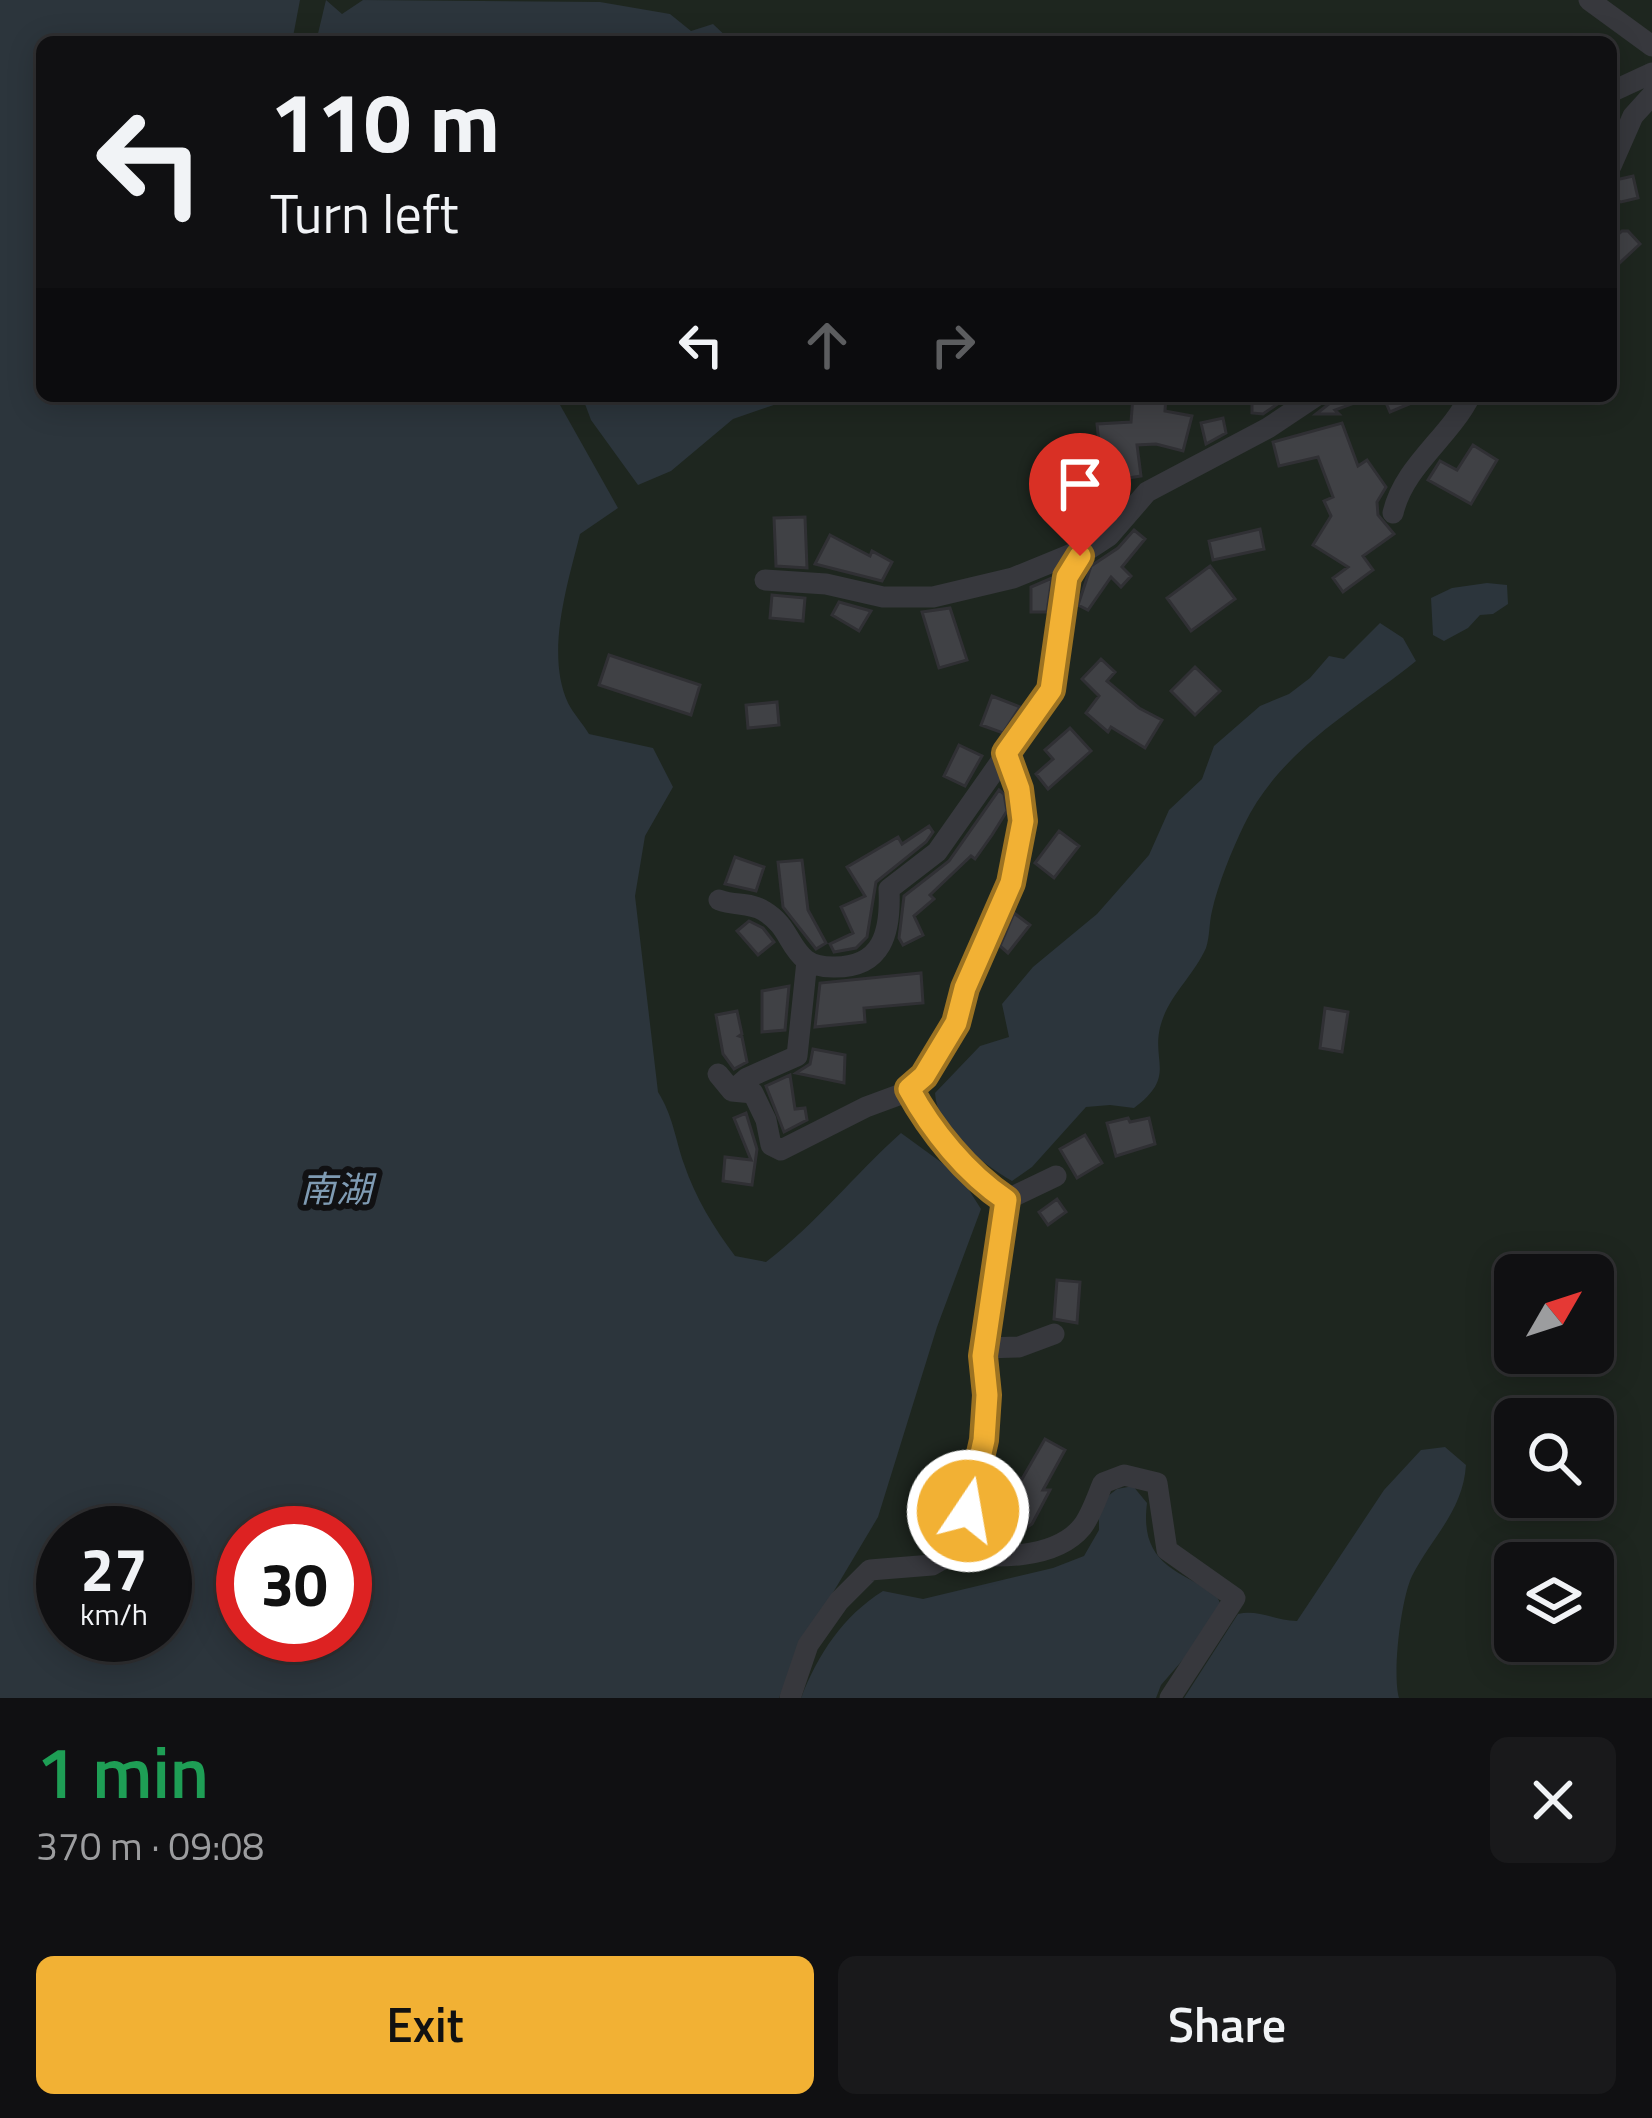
<!DOCTYPE html>
<html lang="en">
<head>
<meta charset="utf-8">
<style>
  :root { --surface:#101012; --page:#19191b; --text:#f1f3f6; --muted:#9c9d9f; --line:#303032; --accent:#f2b134 }
  body { margin:0; font-family:"Titillium Web","Noto Sans SC",sans-serif; background:var(--page); color:var(--text); height:100vh; display:flex; flex-direction:column; font-size:45px; white-space:nowrap }
  * { box-sizing:border-box; margin:0 }
  p { font-size:39px; color:var(--muted) }
  .icon { flex:none; width:66px; height:66px; fill:none; stroke:currentColor; stroke-width:2; stroke-linecap:round; stroke-linejoin:round }
  .map { position:relative; height:1698px; overflow:hidden }
  .details { display:flex; flex-direction:column; background:var(--surface); flex:1 }
  .details>* { flex:none }
  .banner { position:absolute; left:36px; top:36px; width:1581px; height:366px; border-radius:18px; box-shadow:0 6px 30px #0003,0 0 0 3px var(--line); background:#101012; color:var(--text); overflow:hidden }
  .needle { width:78px; rotate:51deg }
  .controls { position:absolute; left:1494px; top:1254px; display:grid; gap:24px }
  .controls a { display:grid; place-items:center; width:120px; height:120px; border-radius:18px; background:var(--surface); box-shadow:0 6px 30px #0003,0 0 0 3px var(--line); font-size:60px }
  .speed { position:absolute; left:36px; top:1506px; display:flex; gap:24px; font-size:60px; font-weight:700; text-align:center }
  .speed>* { display:grid; place-content:center; width:156px; height:156px; border-radius:50%; background:var(--surface); box-shadow:0 6px 30px #0003,0 0 0 3px var(--line); line-height:1 }
  .speed small { font-size:30px; font-weight:400 }
  .speed .limit { border:18px solid #d22; background:#fff; color:#111 }
  .pin { position:absolute; display:grid; place-items:center; width:102px; height:102px; color:#fff; margin:-123px -51px; border-radius:50% 50% 50% 0; rotate:-45deg; box-shadow:0 0 12px #0007 }
  .pin .icon { rotate:45deg }
  .me { position:absolute; width:132px; margin:-66px; rotate:12deg; stroke-linejoin:round; filter:drop-shadow(0 0 9px #0008) }
  .turn { display:flex; align-items:center; gap:42px; height:252px; padding:0 36px; font-size:54px }
  .turn .icon { width:156px; height:156px; stroke-width:2.5 }
  .turn b { display:block; font-size:84px; line-height:102px }
  .lanes { display:flex; align-items:center; height:114px; padding:0 36px; background:#0003; justify-content:center; gap:60px; direction:ltr }
  .lanes .off { opacity:.35 }
  .round { display:grid; place-items:center; flex:none; width:126px; height:126px; border-radius:18px; background:var(--page) }
  .summary { display:flex; align-items:center; justify-content:space-between; height:204px; padding:0 36px }
  h1 { font-size:72px; font-weight:600; line-height:90px; color:#1e9e55 }
  .primary-button { display:flex; gap:24px; margin-top:auto; padding:24px 36px }
  .primary-button a { flex:1; height:138px; border-radius:18px; background:var(--accent); color:#111; font-size:48px; font-weight:600; line-height:138px; text-align:center }
  .primary-button a+a { background:var(--page); color:var(--text) }
  .map>svg:first-child { display:block }
  .green { fill:#1e261f; fill-rule:evenodd }
  .water { fill:#2c353c; fill-rule:evenodd }
  .building { fill:#404145; stroke:#303034; stroke-width:3 }
  .lines { fill:none; stroke-linecap:round; stroke-linejoin:round }
  .minor { stroke:#37383d; stroke-width:21 }
  .route-casing { stroke:#9d7322; stroke-width:30 }
  .route { stroke:#f2b134; stroke-width:21 }
  .labels { text-anchor:middle; stroke-width:12; stroke-linejoin:round; paint-order:stroke }
  .water-label { font-size:36px; font-style:italic; fill:#7f9bb3; stroke:#111113 }
</style>
</head>
<body>
<div class="map">
<svg width="1652" height="1698" viewBox="0 0 1652 1698">
  <rect width="100%" height="100%" fill="#161618"/>
  <path class="green" d="M0,0H1652V1698H0ZM42,42H1611V396H42ZM1515,1275H1593V1353H1515ZM1515,1419H1593V1497H1515ZM63,1533H165V1635H63ZM243,1533H345V1635H243ZM1515,1563H1593V1641H1515Z"/>
  <path class="water" d="M0,0H300L292,42H42V396H555L618,508L580,534C568,583 545,653 568,703C573,713 583,724 589,734L653,748L673,787L645,836L635,896L658,1092C673,1116 675,1138 684,1164C695,1197 714,1228 735,1256L766,1262C816,1224 854,1175 901,1133L960,1176L981,1209L937,1327L878,1517L800,1648L779,1698H0ZM63,1533H165V1635H63ZM243,1533H345V1635H243Z
    M326,0L342,14L363,0L600,2L670,14L691,31L713,24L732,42H316Z
    M582,396H800L733,419L671,471L638,485L591,420Z
    M1487,583L1507,585L1508,604L1493,614L1480,615L1468,628L1444,641L1433,635L1431,598L1452,588Z
    M1380,623L1403,638L1416,661C1354,711 1280,750 1244,825C1232,850 1218,884 1212,911C1209,923 1210,936 1206,948C1195,973 1173,992 1163,1018C1147,1060 1180,1074 1134,1108L1110,1105L1086,1107L1032,1167L1012,1181C981,1163 937,1130 935,1093L980,1046L1009,1037L1002,1004L1033,967L1097,914L1149,855L1169,810L1202,779L1214,746L1260,706L1289,694L1310,678L1329,656L1344,659Z
    M1445,1447L1466,1465C1463,1511 1432,1537 1412,1576C1401,1599 1392,1673 1399,1698H1184L1238,1614C1258,1609 1276,1621 1297,1621L1384,1490L1421,1450Z
    M1133,1486L1147,1503C1140,1559 1171,1570 1215,1592L1221,1605L1206,1633L1161,1685L1156,1698H801C818,1654 843,1616 883,1591L923,1599L1053,1568L1084,1556L1099,1530V1503L1117,1489Z"/>
  <path class="building" d="M1633,176L1638,198L1621,202L1611,197V181Z
    M1622,231H1628L1640,244L1611,271V241Z
    M1133,396H1166L1165,411L1192,416L1183,451L1156,444L1137,445L1141,476L1103,482L1097,424L1131,422Z
    M1252,396H1289L1263,414L1252,413Z
    M1331,396H1367L1368,398L1335,410L1339,414H1316L1329,404Z
    M1383,396H1428L1390,412Z
    M1223,418L1226,433L1206,444L1201,423Z
    M1342,423L1358,466L1367,460L1386,487L1377,502L1378,515L1394,534L1363,556L1373,570L1343,592L1333,578L1348,567L1313,545L1331,516L1324,501L1333,497L1318,457L1279,466L1273,442Z
    M1473,445L1497,460L1471,504L1428,480L1440,461L1457,470Z
    M1099,491L1111,511L1096,526L1081,501Z
    M805,517L807,568L776,566L774,518Z
    M1260,529L1264,549L1213,560L1209,541Z
    M1134,530L1145,539L1122,567L1131,576L1121,587L1111,577L1088,610L1078,605L1091,566L1118,548Z
    M830,535L870,556L872,551L892,562L882,581L815,564Z
    M1210,566L1235,599L1191,631L1167,598Z
    M1052,578L1047,612H1031V587Z
    M772,595L805,598L803,621L770,618Z
    M839,602L871,611L859,631L832,615Z
    M950,608L967,660L939,668L922,612Z
    M609,655L700,685L691,715L599,685Z
    M1101,659L1115,672L1107,681L1139,708L1162,720L1145,748L1111,727L1108,732L1086,713L1099,696L1082,679Z
    M1195,667L1220,691L1195,715L1171,691Z
    M992,696L1020,707L1003,733L981,725Z
    M777,702L779,725L748,728L746,705Z
    M1070,728L1091,751L1048,789L1036,774L1053,759L1045,750Z
    M959,745L982,756L965,786L944,776Z
    M999,790L1004,794L1007,811L992,835L975,859L971,856L930,895L934,899L914,916L923,935L903,945L899,938L904,896L949,861Z
    M929,826L933,832L926,842L876,882L867,937L856,948L834,952L830,944L853,933L841,907L865,896L847,867L898,837L902,844Z
    M1059,831L1079,846L1054,878L1035,863Z
    M735,857L764,867L756,891L725,884Z
    M802,860L808,910L826,943L816,949L783,907L778,862Z
    M1014,913L1030,925L1008,953L1000,946Z
    M749,921L763,928L774,942L758,955L737,931Z
    M921,973L923,1003L864,1008L865,1022L815,1027L820,983Z
    M789,986L785,1030L762,1032V991Z
    M1325,1008L1348,1012L1342,1052L1320,1048Z
    M737,1011L742,1034L739,1036L742,1037L747,1062L734,1069L723,1054L716,1015Z
    M813,1049L845,1055L844,1083L796,1073L810,1064Z
    M790,1075L795,1109L805,1108L807,1120L784,1132L766,1086Z
    M746,1113L757,1149L752,1185L723,1181L725,1157L751,1160L734,1118Z
    M1128,1118L1130,1122L1149,1118L1155,1144L1116,1156L1107,1123Z
    M1085,1135L1102,1163L1077,1178L1060,1149Z
    M1057,1199L1066,1212L1048,1225L1039,1212Z
    M1057,1280L1080,1282L1077,1323L1054,1319Z
    M1045,1439L1065,1450L1043,1490H1050L1032,1524L1005,1541L983,1540L979,1534L1023,1507L987,1488L993,1464L1022,1479Z"/>
  <g class="lines">
    <path class="minor" d="M1589,0L1652,46
      M1611,92L1652,73
      M1611,166L1633,116L1652,95
      M1393,513C1404,466 1449,438 1470,396
      M765,580L826,584L883,597H933L1013,578L1084,549
      M719,900C735,906 750,902 764,911C789,926 788,946 806,960C814,966 824,967 833,967C883,968 891,932 889,889L937,852L1051,690L1067,577L1080,555L1109,536L1147,492L1268,428L1316,396
      M718,1074L732,1091L753,1093L766,1120L771,1145L781,1150L866,1107L904,1093L924,1076L956,1023L965,988L1011,883L1019,849L1023,821L1019,789L1006,753
      M909,1089C932,1131 966,1173 1006,1200L1056,1176
      M732,1091L747,1078L797,1056L807,961
      M984,1348L1019,1347L1054,1334
      M955,1552C992,1559 1055,1560 1082,1527C1091,1516 1097,1497 1103,1483L1124,1475L1157,1483L1167,1550L1235,1598L1170,1698
      M790,1698L808,1645L839,1601L870,1570L932,1565L955,1552L984,1440L987,1395L983,1356L1006,1200"/>
  </g>
  <g class="lines">
    <defs>
      <path id="route" d="M968,1511L984,1440L987,1395L983,1356L1006,1200C966,1173 932,1131 909,1089L924,1076L956,1023L965,988L1011,883L1023,821L1019,789L1006,753L1051,690L1067,577L1080,556"/>
    </defs>
    <use href="#route" class="route-casing"/>
    <use href="#route" class="route"/>
  </g>
  <g class="labels">
    <g class="water-label">
      <text x="336" y="1202">南湖</text>
    </g>
  </g>
</svg>
<div class="controls">
<a><svg class="needle" viewBox="-14 -14 28 28"><path d="M0-13l5 13h-10z" fill="#e53935"/><path d="M0 13l5-13h-10z" fill="#9c9d9f"/></svg></a>
<a><svg class="icon" aria-label="search" viewBox="0 0 24 24"><circle cx="10" cy="10" r="6"/><path d="M15 15l6 6"/></svg></a>
<a><svg class="icon" aria-label="layers" viewBox="0 0 24 24"><path d="M12 4l9 5-9 5-9-5zM3 14l9 5 9-5"/></svg></a>
</div>
<div class="speed"><div>27<small>km/h</small></div><div class="limit">30</div></div>
<div class="pin" style="left:1080px;top:556px;background:#d93025"><svg class="icon" aria-label="arrive" viewBox="0 0 24 24"><path d="M6 21V4h12l-3 4 3 4H6"/></svg></div>
<svg class="me" style="left:968px;top:1511px" viewBox="-20 -20 40 40"><circle r="17" fill="#f2b134" stroke="#fff" stroke-width="3"/><path d="M0-11L8 9 0 5-8 9z" fill="#fff"/></svg>
<div class="banner">
<div class="turn"><svg class="icon" aria-label="left" viewBox="0 0 24 24"><path d="M17 20v-9H6M10 6l-5 5 5 5"/></svg><div><b>110 m</b>Turn left</div></div>
<div class="lanes"><svg class="icon" aria-label="left" viewBox="0 0 24 24"><path d="M17 20v-9H6M10 6l-5 5 5 5"/></svg><svg class="icon off" aria-label="ahead" viewBox="0 0 24 24"><path d="M12 20V5M6 11l6-6 6 6"/></svg><svg class="icon off" aria-label="right" viewBox="0 0 24 24"><path d="M7 20v-9h11M14 6l5 5-5 5"/></svg></div>
</div>
</div>
<section class="details">
<div class="summary"><div><h1>1 min</h1><p>370 m · 09:08</p></div><a class="round"><svg class="icon" aria-label="close" viewBox="0 0 24 24"><path d="M6 6l12 12M18 6L6 18"/></svg></a></div>
<div class="primary-button"><a>Exit</a><a>Share</a></div>
</section>
</body>
</html>
